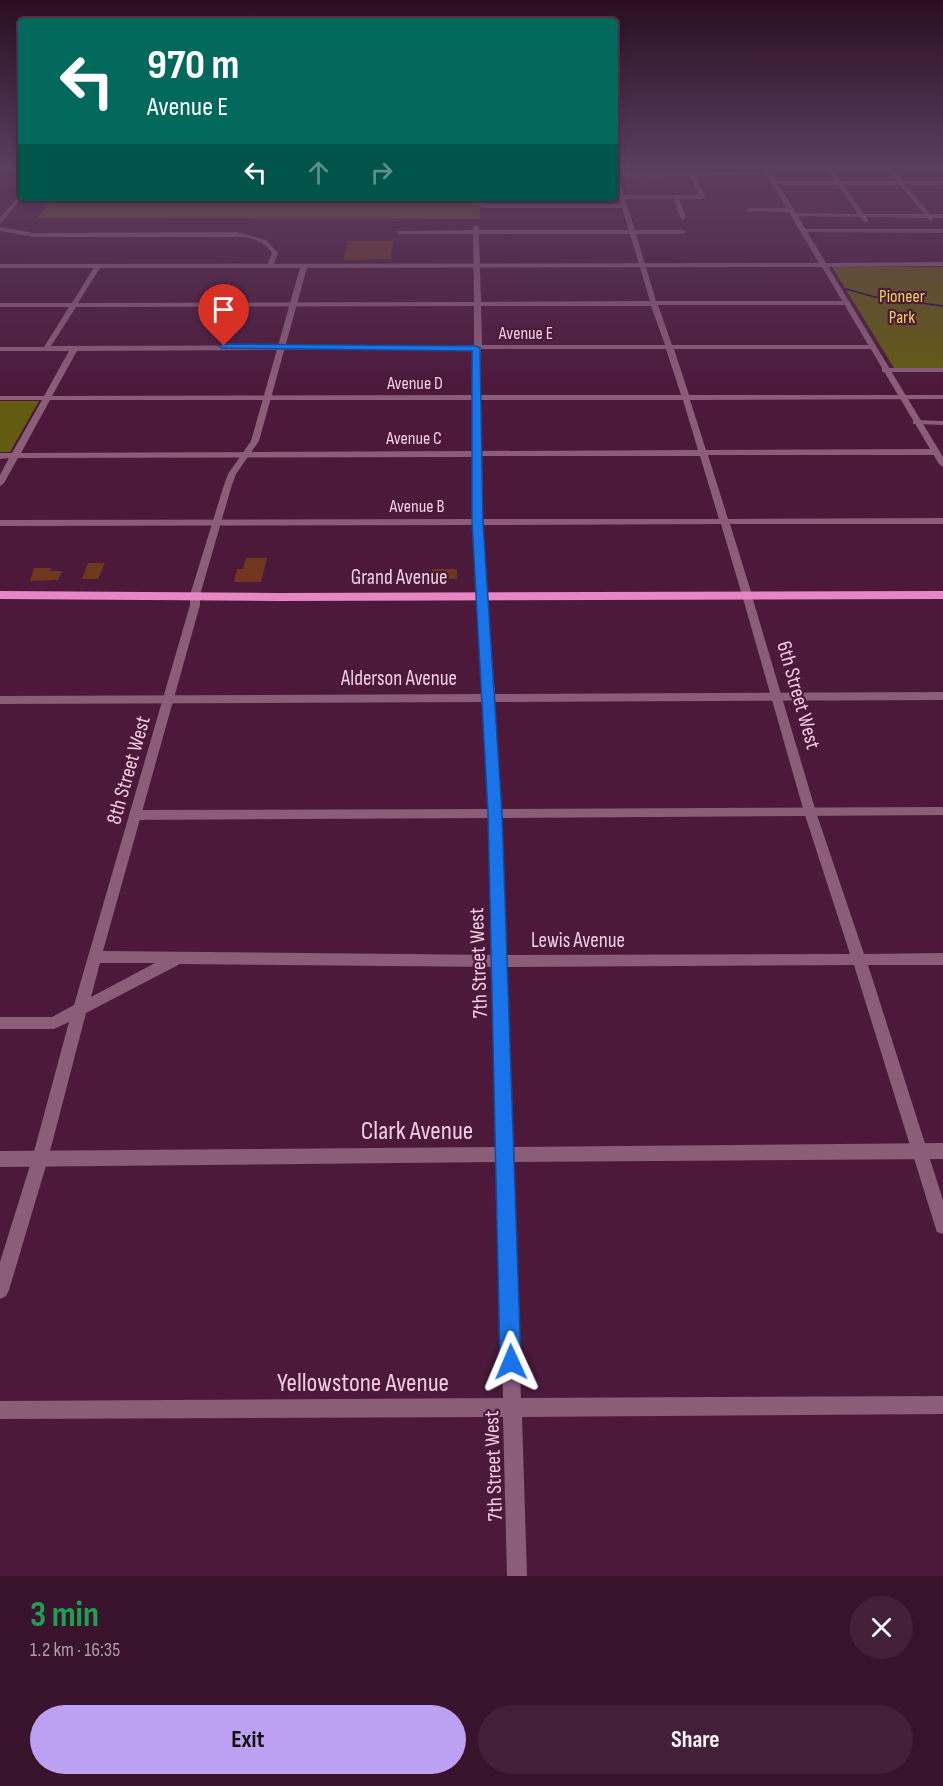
<!DOCTYPE html>
<html lang="en">
<head>
<meta charset="utf-8">
<style>
  :root { --surface:#39132c; --page:#442038; --text:#f1f3f6; --muted:#ab9ea9; --line:#533248; --accent:#bca0f2 }
  body { margin:0; font-family:"Sofia Sans Condensed",sans-serif; background:var(--page); color:var(--text); height:100vh; display:flex; flex-direction:column; font-size:22px; white-space:nowrap }
  * { box-sizing:border-box; margin:0 }
  p { font-size:20px; color:var(--muted) }
  .icon { flex:none; width:33px; height:33px; fill:none; stroke:currentColor; stroke-width:2; stroke-linecap:round; stroke-linejoin:round }
  .map { position:relative; height:1576px; overflow:hidden }
  .sheet { display:flex; flex-direction:column; background:var(--surface); flex:1 }
  .sheet>* { flex:none }
  .banner { position:absolute; left:18px; top:18px; width:600px; height:183px; border-radius:6px; box-shadow:0 3px 9px #0003,0 0 0 2px var(--line); background:#00695c; color:#fff; overflow:hidden }
  .pin { position:absolute; display:grid; place-items:center; width:51px; height:51px; color:#fff; margin:-62px -26px; border-radius:50% 50% 50% 0; rotate:-45deg; box-shadow:0 0 6px #0007 }
  .pin .icon { rotate:45deg }
  .me { position:absolute; width:66px; margin:-33px; rotate:359deg; stroke-linejoin:round; filter:drop-shadow(0 0 4px #0008) }
  .turn { display:flex; align-items:center; gap:21px; height:126px; padding:0 30px; font-size:27px }
  .turn .icon { width:78px; height:78px; stroke-width:2.5 }
  .turn b { display:block; font-size:42px; line-height:51px }
  .lanes { display:flex; align-items:center; height:57px; padding:0 30px; background:#0003; justify-content:center; gap:30px; direction:ltr }
  .lanes .off { opacity:.35 }
  .round { display:grid; place-items:center; flex:none; width:63px; height:63px; border-radius:32px; background:var(--page) }
  .headline { display:flex; align-items:center; justify-content:space-between; height:102px; padding:0 30px }
  h1 { font-size:36px; font-weight:700; line-height:45px; color:#1e9e55 }
  .cta { display:flex; gap:12px; margin-top:auto; padding:12px 30px }
  .cta a { flex:1; height:69px; border-radius:36px; background:var(--accent); color:#111; font-size:24px; font-weight:700; line-height:69px; text-align:center }
  .cta a+a { background:var(--page); color:var(--text) }
  .map>svg:first-child { display:block }
  .green { fill:#635b10 }
  .lines { fill:none; stroke-linecap:round; stroke-linejoin:round }
  .stream { stroke:#1c0758; stroke-width:1.5 }
  .building { fill:#70371f }
  .minor { fill:#8b5d79; fill-rule:evenodd }
  .tertiary { fill:#8b5d79; fill-rule:evenodd }
  .primary { fill:#e687c3; fill-rule:evenodd }
  .route { fill:#1a73e8; stroke:#114b97; stroke-width:1.5 }
  .labels { text-anchor:middle; stroke-width:4.5; stroke-linejoin:round; paint-order:stroke }
  .far-park-label { font-size:18px; fill:#e7d751; stroke:#4c193b }
  .far-street-label { font-size:18px; fill:#efcee1; stroke:#4c193b }
  .street-label { font-size:21px; fill:#efcee1; stroke:#4c193b }
  .near-street-label { font-size:26px; fill:#efcee1; stroke:#4c193b }
</style>
</head>
<body>
<div class="map">
<svg width="943" height="1576" viewBox="0 0 943 1576">
  <rect width="100%" height="100%" fill="#4c193b"/>
  <path class="green" d="M54,198H479L480,219L37,218Z
    M832,267H943V368H894Z
    M0,401H39L10,452H0Z"/>
  <g class="lines">
    <path class="stream" d="M846,289L875,297L943,306"/>
  </g>
  <path class="building" d="M347,241H393L391,259L344,260Z
    M246,558H267L261,582H234L237,569H243Z
    M88,563H105L98,579H82Z
    M34,568H51L50,571H62L58,580L30,581Z
    M432,569H457V579H432Z"/>
  <g class="lines">
    <path class="minor" d="M825,167H831L841,181H898L886,167H892L903,181H943V185H906L930,214H943V218H933L931,221L927,218L866,217L869,221L866,223L860,217L792,216L794,213L858,214L838,185H775L772,183L775,181H835ZM843,185H900L924,214H864Z
      M0,168H21V172H0Z
      M769,172L771,175L696,176L705,197L702,199H679L686,218L683,220L680,218L674,199H625L635,230H683L686,232L683,234H636L656,301H848L851,303L848,305H658L672,345H872L876,347L872,349H674L689,395H943V399L690,400L706,450L935,449L939,452L935,455H708L728,519L943,518V524H730L752,595L747,598L742,595L721,524L482,525L495,694L943,692V700L495,702L501,809L943,807V815L501,818L513,1147L943,1143V1159L513,1162L521,1398L943,1396V1414L522,1417L527,1576H507L503,1417L0,1419V1401L503,1398L497,1162L0,1167V1151L497,1147L489,818L135,820L131,818L129,815L131,812L135,810L489,809L484,702L0,704V696L484,694L473,525L0,526V520L472,519V457L18,458L4,483L0,486V475L9,458L0,459V453H12L42,400H0V396H44L69,351H0V347H44L69,307H0V303H72L95,266L98,264L101,266L78,303L474,302L473,234H399L397,231L473,230V227L476,225L479,227V230H629L622,208H482L479,206V198H485V204H621L615,184V173ZM690,176L698,195H624L618,177ZM479,234H630L650,301L481,302ZM474,306V345L51,346L76,307ZM481,306H651L665,345H482ZM472,349V395L52,396L77,351ZM666,349L681,395H480L481,349ZM50,400H472V451L21,453ZM480,400H683L698,450L481,451ZM481,456H700L719,519H482Z
      M21,194L22,198L0,224V218Z
      M748,208H791L794,210L791,212L746,211Z
      M0,227L34,233L237,232L266,240L278,253L273,266L270,268L267,266L272,253C265,242 255,239 243,237H34L0,231Z
      M804,229H943V233L802,232Z
      M943,262V266L824,267L821,265L824,263Z
      M882,368H943V372H882Z
      M913,420L943,421V425L916,424H913Z"/>
    <path class="tertiary" d="M762,167H768L943,457V467L939,464L822,267L307,268L259,441L236,474L231,488L200,595V605L103,951L499,955L850,954L804,812L742,595L747,592L751,593L816,812L864,954L943,953V965H868L943,1200V1234L937,1232L935,1226L854,965L499,967L180,964L86,1013L48,1159L9,1290L6,1296L0,1299V1262L32,1159L69,1022L54,1029H0V1017H52L74,1005L190,605V595L223,488L228,474L251,441L300,268H0V264L819,263ZM100,963H155L91,997Z"/>
    <path class="primary" d="M0,591L277,593L943,591V599L277,601L0,599Z"/>
  </g>
  <linearGradient id="sky" x2="0" y2="1"><stop stop-color="#2a0e20"/><stop offset="0.43" stop-color="#5b3e60"/><stop offset="1" stop-color="#5b3e60" stop-opacity="0"/></linearGradient>
  <rect width="943" height="388" fill="url(#sky)"/>
  <path class="route" d="M224,344L476,346L480,348L483,522L502,813L521,1362L518,1369L511,1372L503,1369L500,1362L488,813L472,522V351L221,348L219,346Z"/>
  <g class="labels">
    <g class="far-park-label">
      <text x="902" y="302">Pioneer<tspan x="902" dy="21">Park</tspan></text>
    </g>
    <g class="far-street-label">
      <text x="526" y="339">Avenue E</text>
      <text x="415" y="389">Avenue D</text>
      <text x="414" y="444">Avenue C</text>
      <text x="417" y="512">Avenue B</text>
    </g>
    <g class="street-label">
      <text x="399" y="584">Grand Avenue</text>
      <text x="399" y="685">Alderson Avenue</text>
      <text transform="translate(799 695) rotate(74)" y="7">6th Street West</text>
      <text transform="translate(128 770) rotate(-74)" y="7">8th Street West</text>
      <text x="578" y="947">Lewis Avenue</text>
      <text transform="translate(478 963) rotate(-92)" y="7">7th Street West</text>
      <text transform="translate(493 1466) rotate(-92)" y="7">7th Street West</text>
    </g>
    <g class="near-street-label">
      <text x="417" y="1139">Clark Avenue</text>
      <text x="363" y="1391">Yellowstone Avenue</text>
    </g>
  </g>
</svg>
<div class="pin" style="left:224px;top:346px;background:#d93025"><svg class="icon" aria-label="arrive" viewBox="0 0 24 24"><path d="M6 21V4h12l-3 4 3 4H6"/></svg></div>
<svg class="me" style="left:511px;top:1362px" viewBox="-20 -20 40 40"><path d="M0-17L14 15 0 8-14 15z" fill="#1a73e8" stroke="#fff" stroke-width="4"/></svg>
<div class="banner">
<div class="turn"><svg class="icon" aria-label="left" viewBox="0 0 24 24"><path d="M17 20v-9H6M10 6l-5 5 5 5"/></svg><div><b>970 m</b>Avenue E</div></div>
<div class="lanes"><svg class="icon" aria-label="left" viewBox="0 0 24 24"><path d="M17 20v-9H6M10 6l-5 5 5 5"/></svg><svg class="icon off" aria-label="ahead" viewBox="0 0 24 24"><path d="M12 20V5M6 11l6-6 6 6"/></svg><svg class="icon off" aria-label="right" viewBox="0 0 24 24"><path d="M7 20v-9h11M14 6l5 5-5 5"/></svg></div>
</div>
</div>
<section class="sheet">
<div class="headline"><div><h1>3 min</h1><p>1.2 km · 16:35</p></div><a class="round"><svg class="icon" aria-label="close" viewBox="0 0 24 24"><path d="M6 6l12 12M18 6L6 18"/></svg></a></div>
<div class="cta"><a>Exit</a><a>Share</a></div>
</section>
</body>
</html>
